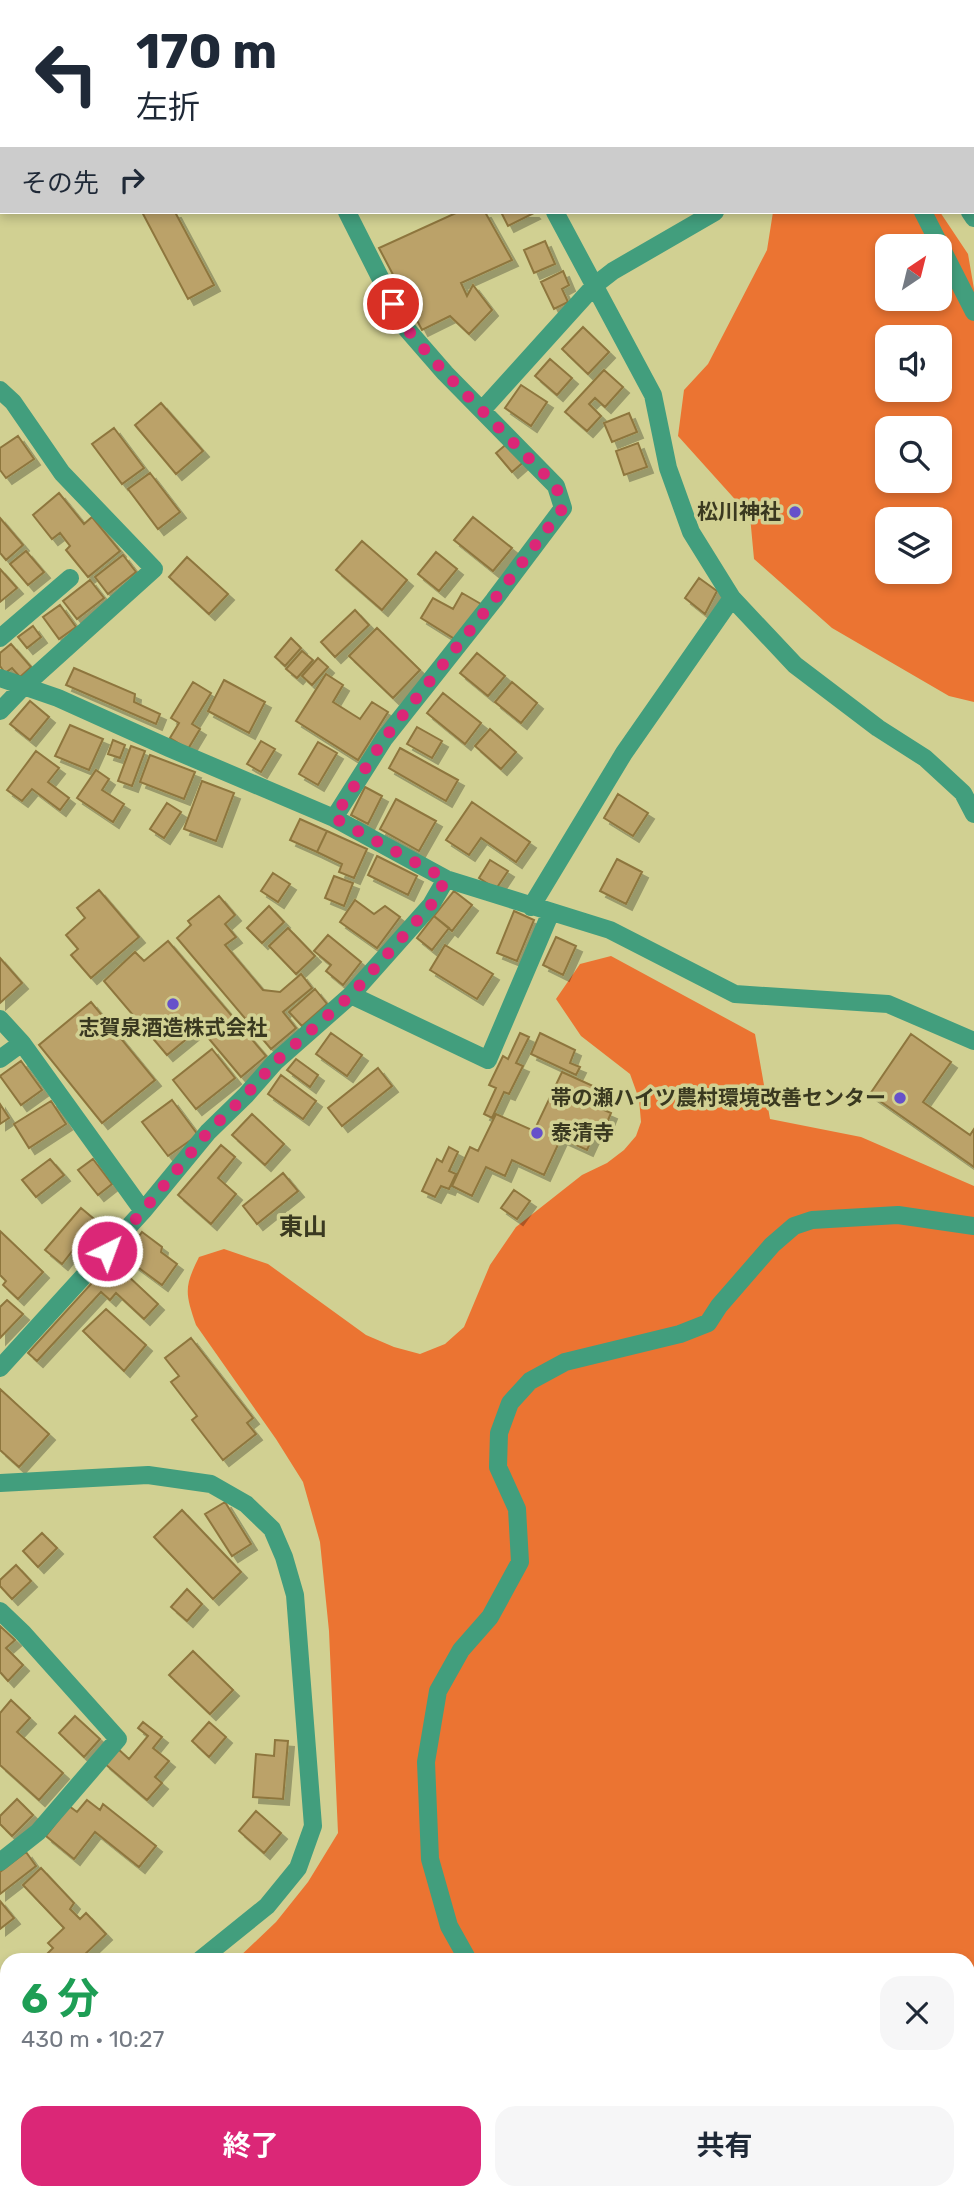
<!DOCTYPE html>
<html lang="ja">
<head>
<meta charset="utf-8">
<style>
  :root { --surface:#fff; --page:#f6f6f7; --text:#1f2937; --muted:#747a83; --accent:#db2777 }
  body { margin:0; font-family:Rubik,"Noto Sans JP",sans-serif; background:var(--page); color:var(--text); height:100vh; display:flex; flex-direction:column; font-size:26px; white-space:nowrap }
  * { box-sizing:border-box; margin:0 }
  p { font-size:23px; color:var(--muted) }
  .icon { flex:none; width:38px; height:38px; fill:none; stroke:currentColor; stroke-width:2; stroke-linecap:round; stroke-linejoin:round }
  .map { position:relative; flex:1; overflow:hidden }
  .panel { position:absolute; left:0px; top:1953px; width:975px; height:247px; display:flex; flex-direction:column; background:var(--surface); border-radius:21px 21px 0 0; box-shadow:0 4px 10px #0003 }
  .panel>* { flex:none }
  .top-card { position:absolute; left:0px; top:0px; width:975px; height:214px; box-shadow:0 4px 10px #0003; background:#fff; color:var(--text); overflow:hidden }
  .needle { width:46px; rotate:35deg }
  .fabs { position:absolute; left:875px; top:234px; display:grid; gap:14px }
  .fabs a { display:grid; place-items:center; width:77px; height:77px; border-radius:14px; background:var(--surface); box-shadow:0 4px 10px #0003; font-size:35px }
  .pin { position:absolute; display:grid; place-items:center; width:60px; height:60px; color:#fff; margin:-30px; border:4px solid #fff; border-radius:50%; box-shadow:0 2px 7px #0007 }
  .me { position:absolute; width:77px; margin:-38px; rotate:42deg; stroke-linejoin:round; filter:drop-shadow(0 0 5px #0008) }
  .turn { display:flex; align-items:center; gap:24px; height:147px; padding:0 21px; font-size:32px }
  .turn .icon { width:91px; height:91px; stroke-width:2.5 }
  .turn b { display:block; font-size:49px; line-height:60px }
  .then { display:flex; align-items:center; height:66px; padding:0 21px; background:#0003; gap:14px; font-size:26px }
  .round { display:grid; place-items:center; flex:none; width:74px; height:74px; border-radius:21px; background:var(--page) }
  .overview { display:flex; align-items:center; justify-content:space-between; height:119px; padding:0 21px }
  h1 { font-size:42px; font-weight:700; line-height:52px; color:#1e9e55 }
  .button { display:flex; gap:14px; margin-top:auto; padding:14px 21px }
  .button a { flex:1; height:80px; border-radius:21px; background:var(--accent); color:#fff; font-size:28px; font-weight:700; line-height:80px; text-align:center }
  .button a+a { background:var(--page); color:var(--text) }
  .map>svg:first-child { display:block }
  .forest { fill:#eb7432; fill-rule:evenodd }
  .building { fill:#bba269; stroke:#8e763e; stroke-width:2; filter:url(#shadow) }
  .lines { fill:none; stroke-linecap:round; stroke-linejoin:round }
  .minor { stroke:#429e7d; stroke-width:18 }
  .major { stroke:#21634c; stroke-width:18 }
  .route { stroke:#db2777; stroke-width:12; stroke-dasharray:0 21.6 }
  .poi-dot { fill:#6651ca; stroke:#d1d092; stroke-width:2.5 }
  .labels { text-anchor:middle; stroke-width:7; stroke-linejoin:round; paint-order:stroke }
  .poi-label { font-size:21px; font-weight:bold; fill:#3a3920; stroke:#d1d092; text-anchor:end }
  .quarter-label { font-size:24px; font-weight:bold; fill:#3a3920; stroke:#d1d092 }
</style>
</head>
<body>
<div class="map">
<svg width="974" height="2199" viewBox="0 0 974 2199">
  <defs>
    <filter id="shadow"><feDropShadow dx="6" dy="6" stdDeviation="0" flood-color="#0004"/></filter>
  </defs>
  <rect width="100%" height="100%" fill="#d1d092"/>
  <path class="forest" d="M773,212H940L968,254L974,289V702L949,696L832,628L754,559L750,516L678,436L684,390L708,364L767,250ZM887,247H940V299H887ZM887,338H940V390H887ZM887,429H940V481H887ZM887,520H940V572H887Z
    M611,956L755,1034L770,1119L861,1137L974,1186V2199H401L408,2193H968V1960H236L276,1922L308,1882L338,1833L329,1631L320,1542L303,1482L276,1439L196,1325C185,1293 184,1287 199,1257L224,1249L268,1264L366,1335L394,1347L420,1354L445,1344L464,1327L490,1265L516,1227L582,1175L607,1163L624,1150L636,1136L641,1122L639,1099L630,1074L581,1036L556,999L580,964Z"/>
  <path class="building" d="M396,0H431L432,2H396Z
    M702,0H729V2H703Z
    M2,41V84L0,82Z
    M2,147V182L0,183V148Z
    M142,212H175L214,285L188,299Z
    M458,212H485L512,260L461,283L467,296L473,285L492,310L469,334L450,316L422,330L379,248Z
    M501,212H533L534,213L508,226Z
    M545,241L555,264L534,273L524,250Z
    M563,271L569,285L562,289L568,302L554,309L541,282Z
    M583,327L609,352L588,374L562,349Z
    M550,359L572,378L557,395L535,376Z
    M604,370L623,387L605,407L595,398L589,404L601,416L587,431L565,412Z
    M521,385L547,402L531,426L505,408Z
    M161,403L203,451L176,474L135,425Z
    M629,413L637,432L612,442L604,423Z
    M114,428L144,468L122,484L92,444Z
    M18,436L34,459L6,478L0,470V448Z
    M510,441L527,459L512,472L496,453Z
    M638,443L647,467L624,475L616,451Z
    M150,473L180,512L158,529L128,489Z
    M59,493L84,524L92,517L120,551L88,577L66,550L70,546L60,533L52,539L33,515Z
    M473,517L512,548L493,571L454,540Z
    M0,518L23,545L6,560L0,553Z
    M362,541L407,580L382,610L336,570Z
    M26,551L44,572L28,585L10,564Z
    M436,552L457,569L439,591L418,574Z
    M123,555L136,572L108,594L95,577Z
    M187,557L228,594L209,614L169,577Z
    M0,569L17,588L0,602Z
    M699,578L717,591L705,614L685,598Z
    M90,580L104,598L77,619L63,601Z
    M462,593L481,604L458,641L421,618L433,598L453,609Z
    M60,605L76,627L59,639L43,617Z
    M355,610L369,625L335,657L321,642Z
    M33,626L41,637L27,648L18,637Z
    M377,628L420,670L393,698L349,656Z
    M291,638L301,648L285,666L275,657Z
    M11,644L31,667L20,677L12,668L5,673L0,666V653Z
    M302,651L313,660L297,678L286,669Z
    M477,653L505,676L488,696L460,673Z
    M318,658L328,667L312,685L302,676Z
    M74,668L135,694L134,702L160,714L156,724L66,685Z
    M326,674L343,685L333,702L360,719L372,702L388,712L358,760L296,721Z
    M224,680L265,702L249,733L208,711Z
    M193,682L211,693L192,724L200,729L188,749L170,738L179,723L171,718Z
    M512,682L537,703L521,723L495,702Z
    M443,693L481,723L465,744L427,713Z
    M30,701L49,717L30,740L10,724Z
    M70,725L103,739L89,770L55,756Z
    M417,727L442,741L432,758L407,744Z
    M490,729L516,752L501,769L475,746Z
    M113,740L125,745L120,758L108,754Z
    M261,741L275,749L261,772L247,764Z
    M318,742L337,753L318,785L299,774Z
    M131,746L145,751L132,786L118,781Z
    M400,748L458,780L446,801L389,768Z
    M36,751L59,768L48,782L69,798L60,810L32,789L22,801L7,790Z
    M150,755L195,772L184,799L140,782Z
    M96,770L109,779L102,790L124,804L113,822L77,798Z
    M202,781L234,793L216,841L184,829Z
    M365,787L382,796L368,824L351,815Z
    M618,794L648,813L633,836L604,818Z
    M396,799L436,821L419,851L380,829Z
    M472,802L530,842L516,862L481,838L469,855L446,840Z
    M167,803L181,812L164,838L150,829Z
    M300,819L327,831L317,852L290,840Z
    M327,831L367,849L354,878L339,872L342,864L317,852Z
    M377,856L417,876L408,895L368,875Z
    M617,859L642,872L626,904L600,891Z
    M490,860L508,871L496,889L479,878Z
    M273,873L290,884L278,902L261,891Z
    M334,876L353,883L344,906L325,898Z
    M99,890L139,937L91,978L71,955L78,949L66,935L85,918L77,908Z
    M454,891L472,905L452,931L434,916Z
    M219,896L235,915L225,924L236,937L225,945L263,990L280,992L301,974L312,988L283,1012L296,1028L271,1049L177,938L191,925L188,921Z
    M355,900L374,914L385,906L400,917L377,948L340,922Z
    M269,906L284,922L262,943L247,928Z
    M514,911L534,920L517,961L497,953Z
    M434,916L449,928L432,950L417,938Z
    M288,928L315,956L296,974L269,946Z
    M328,935L361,962L343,985L326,971L331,965L314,951Z
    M556,937L576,946L563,975L543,965Z
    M168,941L266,1056L241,1077L200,1028L167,1055L104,981L135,952L144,961Z
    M445,945L493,974L477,999L430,970Z
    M0,958L22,983L0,1003Z
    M315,989L327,1004L302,1026L289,1012Z
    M91,1002L155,1080L102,1123L39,1045Z
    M331,1033L362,1055L347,1076L316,1054Z
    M520,1033L529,1037L516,1063L523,1066L509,1094L504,1092L492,1118L484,1114L496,1088L489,1085L503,1056L508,1059Z
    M540,1033L575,1050L570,1063L580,1067L576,1075L531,1054Z
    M911,1034L951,1062L923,1102L970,1135L974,1129V1167L870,1094Z
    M212,1049L235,1078L196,1109L173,1080Z
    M296,1059L318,1075L310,1087L287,1070Z
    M21,1061L42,1090L21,1105L0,1076Z
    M378,1068L392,1086L342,1126L328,1108Z
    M562,1072L604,1091L597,1107L611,1113L604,1130L591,1124L587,1134L593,1137L587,1150L561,1138L544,1175L512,1160L505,1176L486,1167L472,1196L452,1186L470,1147L478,1151L496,1114L534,1131Z
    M281,1075L316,1101L303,1119L268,1094Z
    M172,1100L198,1135L168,1156L142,1122Z
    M51,1101L66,1124L29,1148L14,1124Z
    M0,1104L9,1118L0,1124Z
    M252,1114L284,1144L265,1165L232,1135Z
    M221,1145L235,1157L218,1178L236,1194L211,1224L178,1195Z
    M449,1147L458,1152L449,1171L456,1174L449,1189L441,1186L435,1197L422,1191L437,1159L442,1162Z
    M50,1159L64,1175L36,1197L22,1180Z
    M93,1159L112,1184L98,1195L78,1170Z
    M283,1173L298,1191L257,1224L243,1206Z
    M514,1190L530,1201L517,1219L501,1208Z
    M81,1208L112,1234L92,1258L77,1245L62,1264L45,1250Z
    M0,1231L43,1272L18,1299L3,1285L6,1281L0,1275Z
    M142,1232L162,1247L161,1252L177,1264L162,1285L124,1257Z
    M112,1261L158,1304L144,1319L116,1293L110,1300L101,1292L37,1361L28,1353Z
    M7,1300L23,1314L0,1338V1307Z
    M106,1309L146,1345L124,1371L83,1331Z
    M191,1338L253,1418L247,1423L256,1434L223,1460L192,1420L197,1416L171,1382L179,1376L165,1358Z
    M0,1389L49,1434L19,1467L0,1450Z
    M225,1502L251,1544L232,1556L205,1514Z
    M182,1510L241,1572L213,1599L154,1537Z
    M42,1533L57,1548L38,1567L23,1551Z
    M16,1565L31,1581L12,1599L0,1586V1580Z
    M187,1589L202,1604L187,1621L171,1607Z
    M0,1626L15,1640L6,1648L23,1665L8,1681L0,1672Z
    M193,1651L233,1690L210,1714L169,1675Z
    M11,1700L30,1718L17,1732L63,1773L39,1800L0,1765V1713Z
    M75,1716L100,1739L84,1757L59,1733Z
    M143,1722L162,1737L153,1748L169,1761L155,1777L162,1783L147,1800L104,1763L117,1748L129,1759L148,1736L138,1728Z
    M209,1722L226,1737L209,1757L192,1741Z
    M275,1740L288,1741L283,1799L253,1797L256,1754L274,1756Z
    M17,1799L33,1815L12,1836L0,1824V1816Z
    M87,1800L100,1810L103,1804L156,1846L139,1867L95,1832L74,1859L46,1836L69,1806L77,1812Z
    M256,1811L281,1833L264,1853L239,1831Z
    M26,1852L36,1866L0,1894V1872Z
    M41,1868L74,1903L70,1909L80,1919L86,1913L106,1934L79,1960H41L53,1948L48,1943L64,1928L23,1885Z
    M0,1901L14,1918L0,1929Z
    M227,2193H258L253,2199H234Z"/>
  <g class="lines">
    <path class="minor" d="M52,0L53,2
      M449,0L450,2
      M654,0L655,2
      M942,2L943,0
      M555,212L653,395L668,468L691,532L732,598L795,665L878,728L925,758L963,793L974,814
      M923,212L974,312
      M970,212L974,218
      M0,390L13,402L62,473L154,569L23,687L0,711
      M483,409L595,285L613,271L715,212
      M0,638L70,578
      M0,678L58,698L169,748L334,818L446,879L610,930L735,994L888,1004L974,1041
      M334,818L384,739L494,600L563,508L556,486L445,373L405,327L347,212
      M531,907L624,753L732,598
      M351,995L488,1060L551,912
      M0,1019L22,1043
      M0,1059L22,1043L143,1211
      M0,1368L143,1211L208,1132L246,1095L275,1062L351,995L431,905L446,879
      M0,1483L148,1475L211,1484L246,1504L272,1529L284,1557L295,1595L313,1826L298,1868L267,1906L200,1960
      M0,1611L23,1633L118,1739L38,1832L0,1862
      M468,1960L449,1926L430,1859L426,1762L438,1691L461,1650L490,1617L520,1562L517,1509L498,1467L499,1433L510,1403L530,1381L565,1362L680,1334L708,1323L719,1306L772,1245L794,1226L812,1220L898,1215L974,1226
      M0,2176L7,2168
      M279,2199L283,2193"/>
    <path class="major" d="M235,2L238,0
      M0,122L2,121"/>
  </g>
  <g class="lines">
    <path class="route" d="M107,1251L143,1211L208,1132L246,1095L275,1062L351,995L431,905L446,879L334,818L384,739L494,600L563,508L556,486L445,373L405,327L393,304"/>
  </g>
  <g class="poi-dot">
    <circle cx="795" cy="512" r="7"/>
    <circle cx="173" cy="1004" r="7"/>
    <circle cx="900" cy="1098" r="7"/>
    <circle cx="537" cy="1133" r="7"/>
  </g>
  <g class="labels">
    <g class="poi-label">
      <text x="781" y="519">松川神社</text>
      <text x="173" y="1035" text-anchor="middle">志賀泉酒造株式会社</text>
      <text x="886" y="1105">帯の瀬ハイツ農村環境改善センター</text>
      <text x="551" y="1140" text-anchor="start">泰清寺</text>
    </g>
    <g class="quarter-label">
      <text x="303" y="1235">東山</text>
    </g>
  </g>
</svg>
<div class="fabs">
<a><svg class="needle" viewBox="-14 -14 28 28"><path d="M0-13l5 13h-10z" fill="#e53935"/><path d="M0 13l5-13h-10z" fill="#747a83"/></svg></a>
<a><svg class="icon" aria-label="sound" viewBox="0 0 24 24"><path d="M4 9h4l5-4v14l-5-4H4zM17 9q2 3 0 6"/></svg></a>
<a><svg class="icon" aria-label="search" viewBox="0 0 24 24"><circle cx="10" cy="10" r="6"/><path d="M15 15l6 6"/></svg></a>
<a><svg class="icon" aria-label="layers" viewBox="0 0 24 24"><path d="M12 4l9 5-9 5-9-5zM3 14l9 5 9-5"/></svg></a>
</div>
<div class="pin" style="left:393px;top:304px;background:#d93025"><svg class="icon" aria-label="arrive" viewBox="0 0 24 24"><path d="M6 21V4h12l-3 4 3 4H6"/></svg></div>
<svg class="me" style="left:107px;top:1251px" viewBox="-20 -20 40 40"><circle r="17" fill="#db2777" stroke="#fff" stroke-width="3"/><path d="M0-11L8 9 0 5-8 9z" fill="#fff"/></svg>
<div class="top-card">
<div class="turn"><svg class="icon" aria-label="left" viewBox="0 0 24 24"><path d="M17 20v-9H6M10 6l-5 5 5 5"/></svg><div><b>170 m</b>左折</div></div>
<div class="then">その先<svg class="icon" aria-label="right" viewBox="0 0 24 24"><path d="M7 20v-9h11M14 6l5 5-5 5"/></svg></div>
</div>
<section class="panel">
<div class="overview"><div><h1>6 分</h1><p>430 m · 10:27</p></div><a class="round"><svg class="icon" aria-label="close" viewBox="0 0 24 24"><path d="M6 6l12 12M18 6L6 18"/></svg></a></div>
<div class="button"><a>終了</a><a>共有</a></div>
</section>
</div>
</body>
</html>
